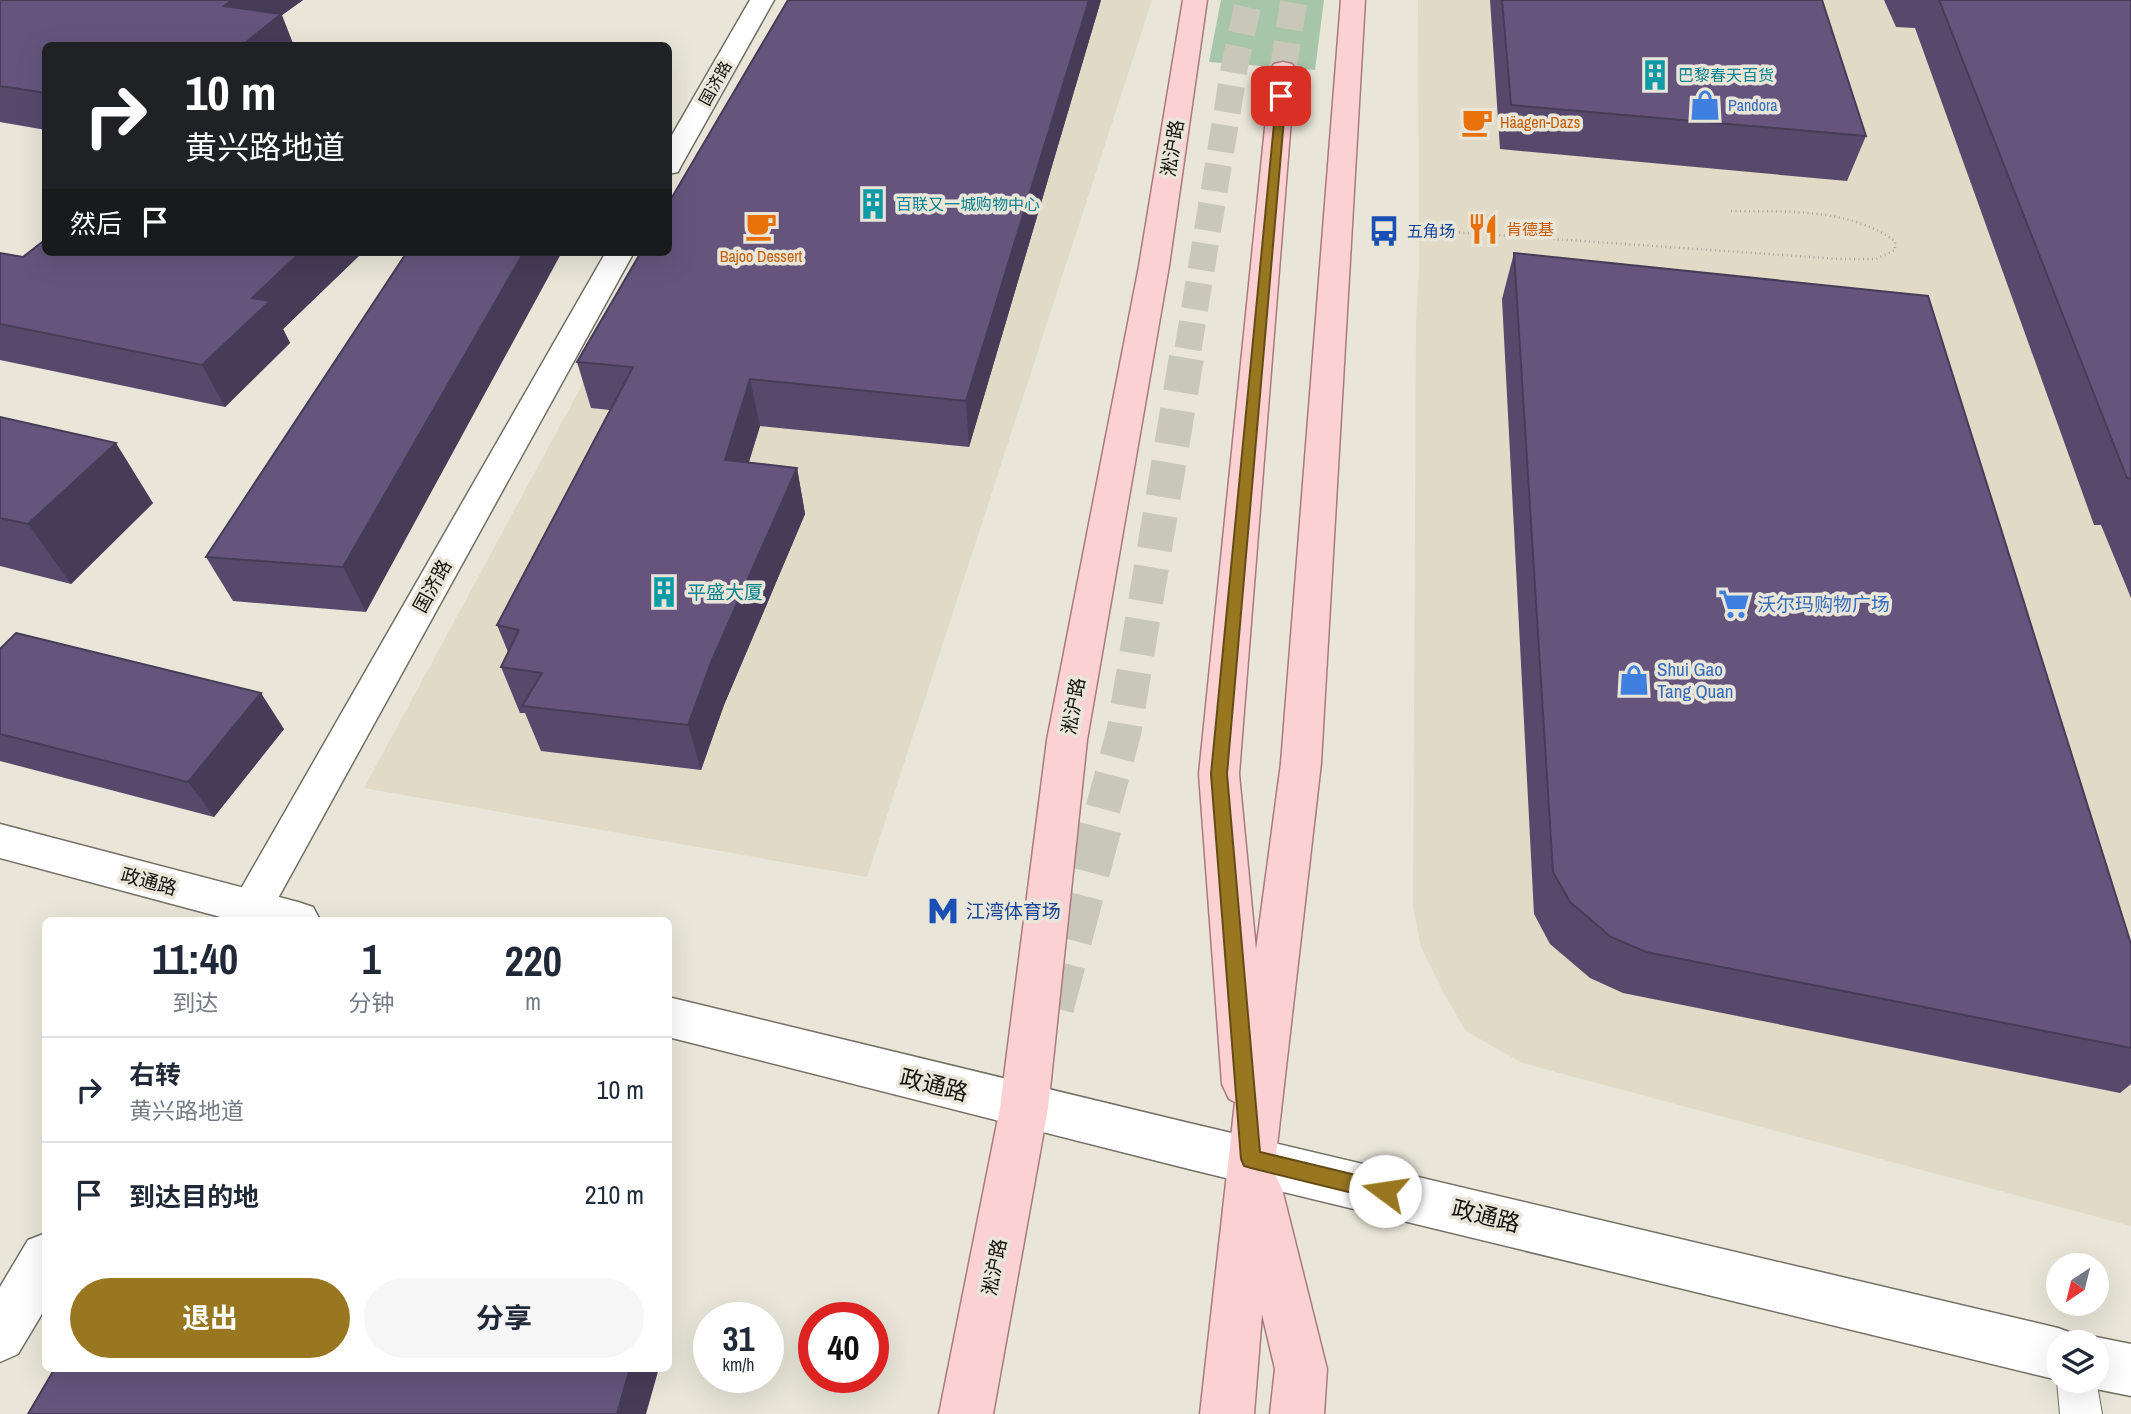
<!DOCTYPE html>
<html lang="zh">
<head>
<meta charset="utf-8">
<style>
  :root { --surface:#fff; --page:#f6f6f7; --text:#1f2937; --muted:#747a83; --line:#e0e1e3; --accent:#987720 }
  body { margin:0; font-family:"Archivo Narrow","Noto Sans SC",sans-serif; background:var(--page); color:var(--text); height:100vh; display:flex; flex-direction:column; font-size:26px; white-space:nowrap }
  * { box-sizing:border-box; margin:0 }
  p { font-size:23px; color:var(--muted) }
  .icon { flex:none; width:38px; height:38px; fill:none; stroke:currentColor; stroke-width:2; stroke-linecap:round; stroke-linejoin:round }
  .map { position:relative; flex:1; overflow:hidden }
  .drawer { position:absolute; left:42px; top:917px; width:630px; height:455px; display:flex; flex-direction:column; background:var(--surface); border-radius:10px; box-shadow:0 7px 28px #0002 }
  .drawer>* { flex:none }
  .hud { position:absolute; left:42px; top:42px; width:630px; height:214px; border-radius:10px; box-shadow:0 7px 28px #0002; background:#202124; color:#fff; overflow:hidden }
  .needle { width:46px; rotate:215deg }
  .controls { position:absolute; left:2046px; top:1253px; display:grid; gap:14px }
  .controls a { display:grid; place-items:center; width:63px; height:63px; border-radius:50%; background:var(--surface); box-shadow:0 7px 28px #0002; font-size:35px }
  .speed { position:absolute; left:693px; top:1302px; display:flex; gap:14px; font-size:35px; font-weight:700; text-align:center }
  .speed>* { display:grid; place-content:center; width:91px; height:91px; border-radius:50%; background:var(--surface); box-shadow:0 7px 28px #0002; line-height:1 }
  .speed small { font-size:18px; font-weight:400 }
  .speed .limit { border:10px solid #d22; background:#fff; color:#111 }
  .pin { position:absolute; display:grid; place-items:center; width:60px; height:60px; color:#fff; margin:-30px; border-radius:14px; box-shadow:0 4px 10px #0006 }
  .me { position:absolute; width:77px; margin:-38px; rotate:284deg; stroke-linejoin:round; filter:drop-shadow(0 0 5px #0008) }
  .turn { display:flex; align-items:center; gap:24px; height:147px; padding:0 28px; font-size:32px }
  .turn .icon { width:91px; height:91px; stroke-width:2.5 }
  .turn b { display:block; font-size:49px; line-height:60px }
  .then { display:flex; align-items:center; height:66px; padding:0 28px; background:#0003; gap:14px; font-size:26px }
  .eta { display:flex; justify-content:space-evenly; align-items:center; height:119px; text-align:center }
  .eta b { font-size:42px; font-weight:700; line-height:49px }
  .action { display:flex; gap:14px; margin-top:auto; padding:14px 28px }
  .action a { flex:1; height:80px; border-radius:42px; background:var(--accent); color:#fff; font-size:28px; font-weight:700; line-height:80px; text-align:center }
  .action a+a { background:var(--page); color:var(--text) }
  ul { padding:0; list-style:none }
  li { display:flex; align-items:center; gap:21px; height:105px; padding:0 28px; border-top:2px solid var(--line) }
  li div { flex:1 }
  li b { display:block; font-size:26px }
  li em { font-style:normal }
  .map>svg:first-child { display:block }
  .built { fill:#e0dac6 }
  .green { fill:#a7c5a9 }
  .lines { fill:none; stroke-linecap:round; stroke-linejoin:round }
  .primary-tunnel-far2 { stroke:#c9c6ba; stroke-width:27; stroke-dasharray:27 13; stroke-linecap:butt }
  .primary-tunnel-far1 { stroke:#c9c6ba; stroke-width:35; stroke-dasharray:35 18; stroke-linecap:butt }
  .primary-tunnel { stroke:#c9c6ba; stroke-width:46; stroke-dasharray:46 24; stroke-linecap:butt }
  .lane-casing { stroke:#726f64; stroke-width:2 }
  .street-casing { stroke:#726f64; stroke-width:3 }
  .secondary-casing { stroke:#726f64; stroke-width:3 }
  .primary-casing { stroke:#a97a7c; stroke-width:3 }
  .path { stroke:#a6a49a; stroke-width:2.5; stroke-dasharray:1 3.5; stroke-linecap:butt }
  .lane { fill:#fff; fill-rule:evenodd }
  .street { fill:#fff; fill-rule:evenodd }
  .secondary { fill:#fff; fill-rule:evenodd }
  .primary { fill:#fcd1d4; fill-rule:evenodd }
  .wall { fill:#57496c }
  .shaded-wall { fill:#473c58 }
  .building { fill:#65557d; stroke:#473c58; stroke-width:2 }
  .route { fill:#987720; stroke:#634d15; stroke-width:2 }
  .labels { text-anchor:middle; stroke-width:7; stroke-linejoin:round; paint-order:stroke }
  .far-culture-label { font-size:16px; fill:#0d838f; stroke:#e9e6d9; text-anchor:start }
  .far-street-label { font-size:16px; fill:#12110d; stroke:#e9e6d9 }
  .far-shop-label { font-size:16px; fill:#366cbe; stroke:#e9e6d9; text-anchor:start }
  .far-food-label { font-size:16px; fill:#c56008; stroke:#e9e6d9; text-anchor:start }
  .far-transit-label { font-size:16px; fill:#164399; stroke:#e9e6d9; text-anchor:start }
  .street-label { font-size:19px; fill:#12110d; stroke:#e9e6d9 }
  .culture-label { font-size:19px; fill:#0d838f; stroke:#e9e6d9; text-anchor:start }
  .shop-label { font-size:19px; fill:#366cbe; stroke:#e9e6d9; text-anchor:start }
  .transit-label { font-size:19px; fill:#164399; stroke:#e9e6d9; text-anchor:start }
  .near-street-label { font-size:23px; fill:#12110d; stroke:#e9e6d9 }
</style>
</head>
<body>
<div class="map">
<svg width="2131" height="1414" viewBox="0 0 2131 1414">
  <rect width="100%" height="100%" fill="#e9e6d9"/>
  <path class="built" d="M797,0H1152L867,877L364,788L654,252H668Z
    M1418,0H2131V1226L1522,1063L1466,1031L1443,992L1421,947L1413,907L1416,320L1419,269Z"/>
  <path class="green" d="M1221,0H1324L1315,70L1209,62Z"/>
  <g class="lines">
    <path class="primary-tunnel-far2" d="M1283,69L1294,0
      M1188,349L1235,64L1249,0"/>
    <path class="primary-tunnel-far1" d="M1103,809L1124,731L1188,348"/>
    <path class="primary-tunnel" d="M1051,1007L1104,807"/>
    <defs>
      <path id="lane" d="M2058,1378V1381L2096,1379L2102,1414H2060L2057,1381Z"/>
      <path id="street" d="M750,0H774L681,166L678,172L668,174V142Z
        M606,252H634L266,920H223Z
        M46,1233V1307L18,1354L0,1362V1287L28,1240Z"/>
      <path id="secondary" d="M0,824L298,902L313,907L320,920H232L0,858Z
        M668,997L1189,1123L2058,1328L2077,1335L2079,1342H2058V1380L1189,1169L668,1037Z
        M2096,1337L2131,1344V1396L2096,1389L2077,1382L2096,1381V1342H2083Z"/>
      <path id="primary" d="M1183,0H1207L1169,266L1087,740L1048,1108L993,1414H939L1000,1108L1047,740L1139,266Z
        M1341,0H1365L1321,763L1274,1172L1282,1189L1327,1369L1324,1414H1270L1275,1369L1262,1314L1254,1414H1200L1235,1102L1229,1099L1222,1084L1199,774L1271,69L1274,64L1283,62L1292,64L1295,69L1239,774L1256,950L1281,763Z"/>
    </defs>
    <use href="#lane" class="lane-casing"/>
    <use href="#street" class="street-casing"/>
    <use href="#secondary" class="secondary-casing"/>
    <use href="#primary" class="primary-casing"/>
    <path class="path" d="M1423,230L1840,259H1876L1895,250V241C1847,207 1785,212 1728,211"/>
    <use href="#lane" class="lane"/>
    <use href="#street" class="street"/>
    <use href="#secondary" class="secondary"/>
    <use href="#primary" class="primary"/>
  </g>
  <path class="wall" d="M0,0H303L282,15L46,46V130L0,122Z
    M1101,0L969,447L760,426L749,462L797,468L805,514L724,705L701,770L541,751L525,713H520L501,667L508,652L497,625L610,410L591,408L577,362Z
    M1490,0H1822L1866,136L1847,181L1500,149Z
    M1884,0H2131V598L2101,525H2094L1915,28L1896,27Z
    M46,252H363L283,329L290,343L225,407L0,360V253L23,257Z
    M407,252L366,612L233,601L206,557Z
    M1514,253L2131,944V1084L2120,1093L1623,993L1590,978L1550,944L1534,914L1502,299Z
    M0,417L153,503L71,584L0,566Z
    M0,649L284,729L214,817L0,761Z"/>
  <path class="shaded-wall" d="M232,0H303L282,15L294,46H246L224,6Z
    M1089,0H1101L969,447L966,401Z
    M301,252H363L283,329L290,343L225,407L202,365L252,298Z
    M524,252H562L366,612L343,567Z
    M750,379L760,426L735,506L725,460Z
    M116,443L153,503L71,584L28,524Z
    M797,468L805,514L724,705L701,770L688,725L712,660Z
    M261,693L284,729L214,817L188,782Z
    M668,1321L671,1327L668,1335Z
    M630,1368H659L646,1414H617Z"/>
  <path class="building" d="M0,0H232L224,6L281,14L245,43L259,46H46V93L0,86Z
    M788,0H1089L966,401L750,379L725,460L797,468L712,660L688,725L522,706L542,673L501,667L519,630L497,625L633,367L577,362L641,252H668V204Z
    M1502,0H1822L1866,136L1511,105Z
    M1939,0H2131V479L2127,478Z
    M46,239V252H301L252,298L270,301L202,365L0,324V253L23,257Z
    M407,252H524L343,567L206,557Z
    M1514,253L1928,296L2131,944V1048L1646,952L1611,937L1570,902L1553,872Z
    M0,417L116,443L28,524L0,518Z
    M16,633L261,693L188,782L0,734V649Z
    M55,1368H630L617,1414H28Z"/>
  <path class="route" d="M1277,93L1286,96L1227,774L1260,1152L1385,1182L1393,1184L1396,1191L1393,1198L1385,1201L1251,1168L1244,1166L1241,1159L1211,774Z"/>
  <defs>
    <symbol id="building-bare" viewBox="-9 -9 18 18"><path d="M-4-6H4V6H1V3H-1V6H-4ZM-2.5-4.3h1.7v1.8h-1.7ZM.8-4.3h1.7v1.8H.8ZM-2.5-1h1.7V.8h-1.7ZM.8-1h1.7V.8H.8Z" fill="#0f9aa8" stroke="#e9e6d9" stroke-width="2.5" paint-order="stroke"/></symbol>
    <symbol id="shop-bare" viewBox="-9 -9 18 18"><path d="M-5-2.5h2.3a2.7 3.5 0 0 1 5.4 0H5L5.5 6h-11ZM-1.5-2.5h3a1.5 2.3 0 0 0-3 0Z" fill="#3f7fe0" stroke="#e9e6d9" stroke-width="2.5" paint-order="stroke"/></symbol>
    <symbol id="cafe-bare" viewBox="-9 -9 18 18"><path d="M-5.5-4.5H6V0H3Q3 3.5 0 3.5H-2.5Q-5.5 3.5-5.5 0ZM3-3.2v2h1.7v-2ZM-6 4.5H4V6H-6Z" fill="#e8710a" stroke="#e9e6d9" stroke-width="2.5" paint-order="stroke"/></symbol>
    <symbol id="restaurant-bare" viewBox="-9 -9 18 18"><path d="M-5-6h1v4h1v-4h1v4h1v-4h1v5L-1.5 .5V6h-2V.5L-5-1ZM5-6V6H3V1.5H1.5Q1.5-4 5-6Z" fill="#e8710a" stroke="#e9e6d9" stroke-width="2.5" paint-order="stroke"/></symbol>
    <symbol id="bus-bare" viewBox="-9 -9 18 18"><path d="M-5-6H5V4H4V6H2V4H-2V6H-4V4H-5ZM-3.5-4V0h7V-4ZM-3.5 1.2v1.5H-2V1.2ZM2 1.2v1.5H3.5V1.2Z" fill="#1a4fb4" stroke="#e9e6d9" stroke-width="2.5" paint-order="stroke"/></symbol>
    <symbol id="supermarket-bare" viewBox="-9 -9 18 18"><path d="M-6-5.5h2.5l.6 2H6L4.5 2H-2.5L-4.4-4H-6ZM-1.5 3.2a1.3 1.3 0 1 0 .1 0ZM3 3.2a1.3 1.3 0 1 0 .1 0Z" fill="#3f7fe0" stroke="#e9e6d9" stroke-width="2.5" paint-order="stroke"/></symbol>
    <symbol id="metro-bare" viewBox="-9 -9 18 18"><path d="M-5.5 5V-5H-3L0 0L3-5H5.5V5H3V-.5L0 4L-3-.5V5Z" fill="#1a4fb4" stroke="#e9e6d9" stroke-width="2.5" paint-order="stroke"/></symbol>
  </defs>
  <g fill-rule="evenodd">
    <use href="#building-bare" x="1633" y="53" width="44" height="44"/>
    <use href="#shop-bare" x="1683" y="83" width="44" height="44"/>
    <use href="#cafe-bare" x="1455" y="100" width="44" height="44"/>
    <use href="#building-bare" x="851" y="182" width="44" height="44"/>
    <use href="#cafe-bare" x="739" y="204" width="44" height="44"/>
    <use href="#restaurant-bare" x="1461" y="207" width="44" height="44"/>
    <use href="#bus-bare" x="1362" y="209" width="44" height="44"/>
    <use href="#building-bare" x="642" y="570" width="44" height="44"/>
    <use href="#supermarket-bare" x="1712" y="582" width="44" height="44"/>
    <use href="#shop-bare" x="1612" y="658" width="44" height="44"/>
    <use href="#metro-bare" x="921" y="889" width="44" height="44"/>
  </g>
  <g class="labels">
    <g class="far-culture-label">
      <text x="1678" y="81">巴黎春天百货</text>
      <text x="896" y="210">百联又一城购物中心</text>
    </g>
    <g class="far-street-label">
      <text transform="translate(715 83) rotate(-61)" y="6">国济路</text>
    </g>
    <g class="far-shop-label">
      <text x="1728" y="111">Pandora</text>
    </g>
    <g class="far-food-label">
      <text x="1500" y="128">Häagen-Dazs</text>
      <text x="1506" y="235">肯德基</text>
      <text x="761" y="262" text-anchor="middle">Bajoo Dessert</text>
    </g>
    <g class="far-transit-label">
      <text x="1407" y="237">五角场</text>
    </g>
    <g class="street-label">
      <text transform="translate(1172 148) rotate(-81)" y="7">淞沪路</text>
      <text transform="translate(432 586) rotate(-61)" y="7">国济路</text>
      <text transform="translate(1073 706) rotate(-80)" y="7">淞沪路</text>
      <text transform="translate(149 881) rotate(15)" y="7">政通路</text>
      <text transform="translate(994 1267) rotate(-79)" y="7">淞沪路</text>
    </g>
    <g class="culture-label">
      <text x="687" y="599">平盛大厦</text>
    </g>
    <g class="shop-label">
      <text x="1757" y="611">沃尔玛购物广场</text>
      <text x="1657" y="676">Shui Gao<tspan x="1657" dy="22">Tang Quan</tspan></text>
    </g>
    <g class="transit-label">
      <text x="966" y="918">江湾体育场</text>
    </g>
    <g class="near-street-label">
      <text transform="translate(934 1085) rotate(14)" y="8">政通路</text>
      <text transform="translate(1486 1216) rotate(14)" y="8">政通路</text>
    </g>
  </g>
</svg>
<div class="controls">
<a><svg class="needle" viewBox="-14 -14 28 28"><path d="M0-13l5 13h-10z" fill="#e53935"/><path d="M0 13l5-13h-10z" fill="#747a83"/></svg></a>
<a><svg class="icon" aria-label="layers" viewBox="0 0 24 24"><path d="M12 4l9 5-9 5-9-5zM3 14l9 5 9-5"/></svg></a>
</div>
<div class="speed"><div>31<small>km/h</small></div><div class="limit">40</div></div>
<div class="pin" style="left:1281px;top:96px;background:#d93025"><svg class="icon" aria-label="arrive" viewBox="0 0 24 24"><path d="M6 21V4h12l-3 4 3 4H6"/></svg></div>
<svg class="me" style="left:1385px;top:1191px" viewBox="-20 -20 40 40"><circle r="19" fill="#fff"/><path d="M0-13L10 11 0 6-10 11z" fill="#987720"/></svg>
<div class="hud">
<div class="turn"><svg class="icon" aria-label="right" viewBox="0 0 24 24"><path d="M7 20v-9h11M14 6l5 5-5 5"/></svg><div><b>10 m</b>黄兴路地道</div></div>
<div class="then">然后<svg class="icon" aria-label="arrive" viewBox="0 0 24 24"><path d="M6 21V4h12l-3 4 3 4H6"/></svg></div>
</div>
<section class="drawer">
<div class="eta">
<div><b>11:40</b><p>到达</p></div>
<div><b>1</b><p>分钟</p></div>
<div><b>220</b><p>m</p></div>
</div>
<ul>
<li><svg class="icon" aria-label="right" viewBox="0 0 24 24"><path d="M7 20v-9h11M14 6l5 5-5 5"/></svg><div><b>右转</b><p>黄兴路地道</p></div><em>10 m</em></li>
<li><svg class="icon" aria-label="arrive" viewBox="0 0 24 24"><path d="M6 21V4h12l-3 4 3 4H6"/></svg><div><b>到达目的地</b></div><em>210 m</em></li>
</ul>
<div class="action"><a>退出</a><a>分享</a></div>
</section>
</div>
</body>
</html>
